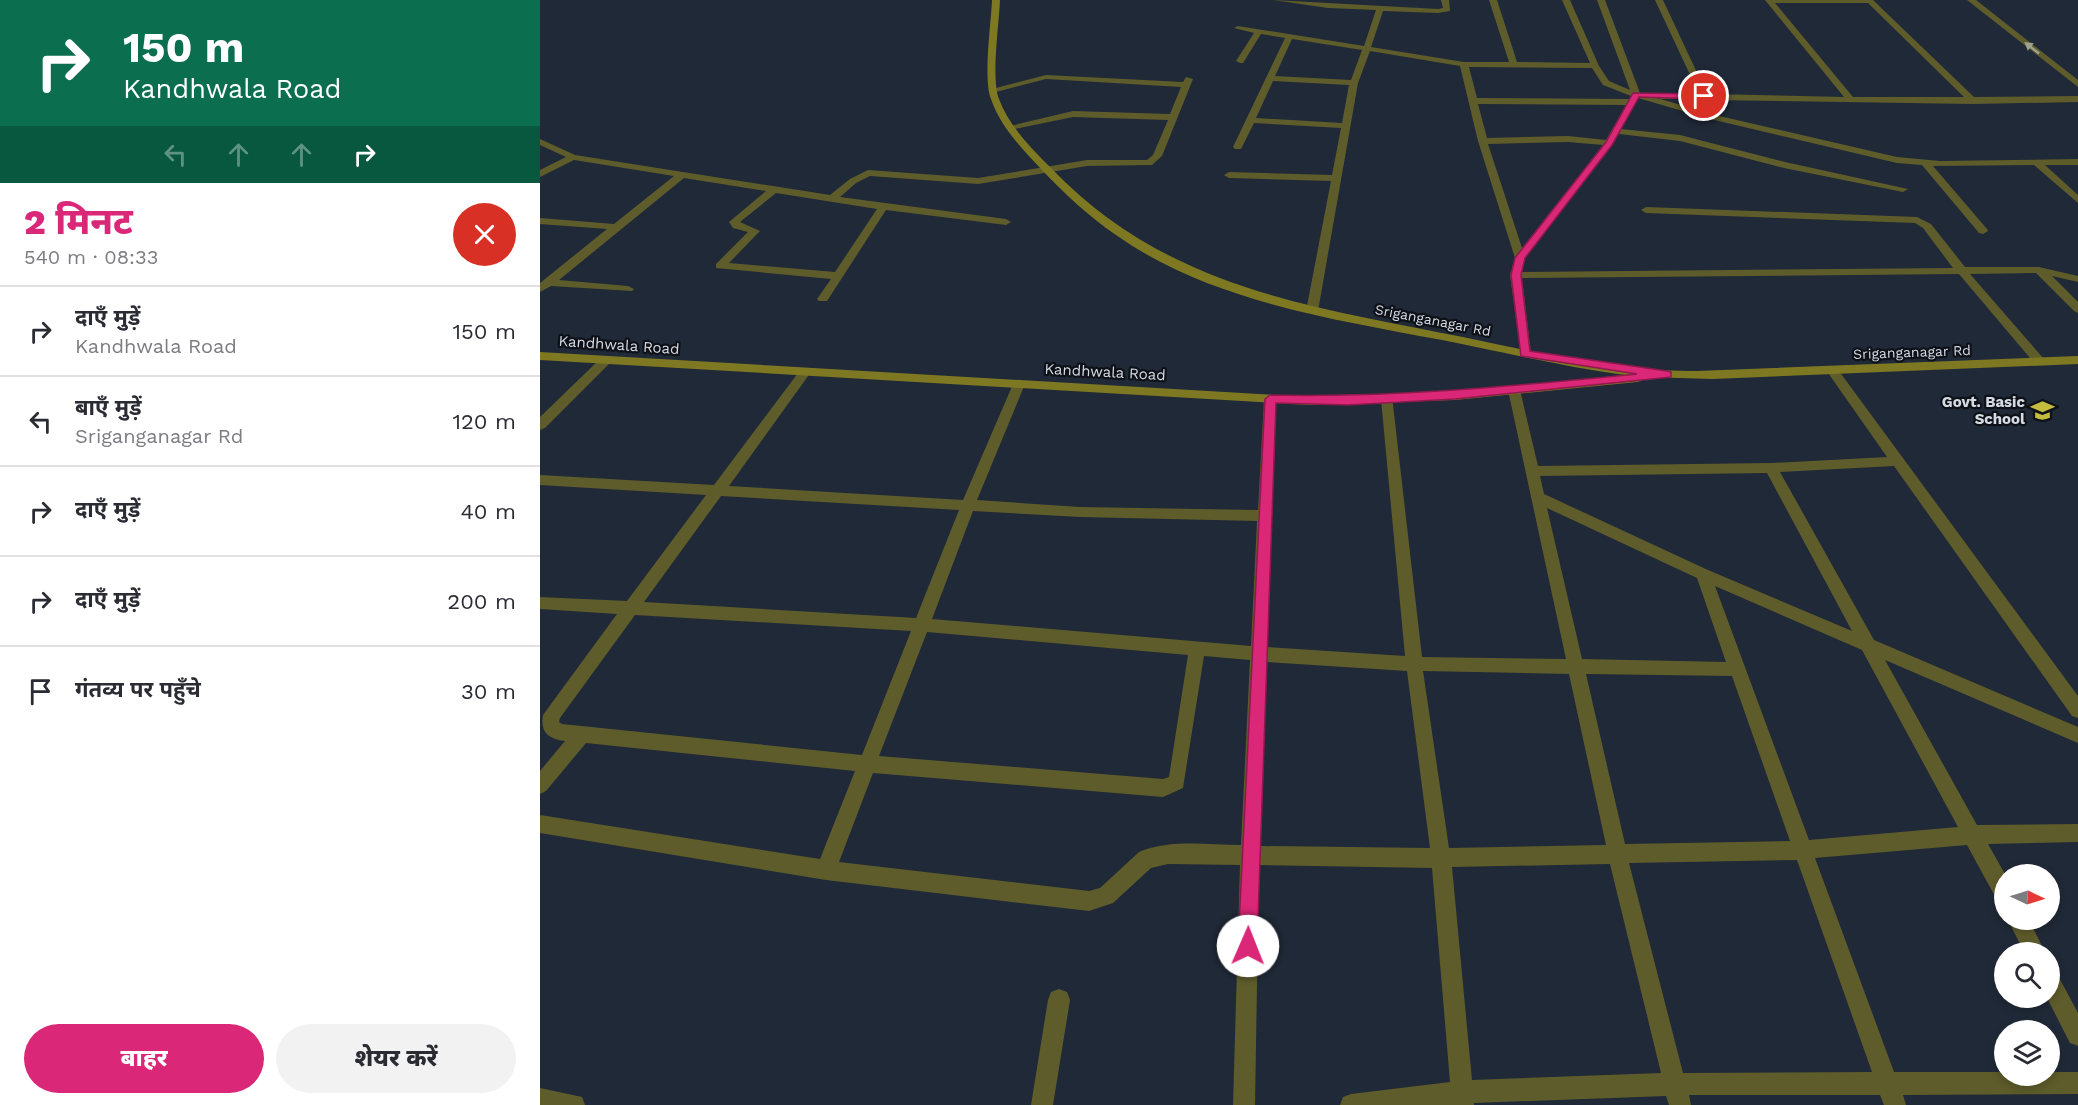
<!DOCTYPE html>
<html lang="hi">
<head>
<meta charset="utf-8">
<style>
  :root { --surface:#fff; --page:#f2f2f3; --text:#2b2b33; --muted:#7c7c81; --line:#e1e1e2; --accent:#db2777 }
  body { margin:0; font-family:"Work Sans","Noto Sans Devanagari",sans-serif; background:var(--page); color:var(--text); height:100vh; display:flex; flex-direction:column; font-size:22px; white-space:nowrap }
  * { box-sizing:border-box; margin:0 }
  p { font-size:20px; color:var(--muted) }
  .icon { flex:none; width:33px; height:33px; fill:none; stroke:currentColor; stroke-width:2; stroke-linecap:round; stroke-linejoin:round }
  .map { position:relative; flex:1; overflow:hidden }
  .details { display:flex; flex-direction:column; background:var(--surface); width:540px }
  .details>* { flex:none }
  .hud { background:#0b6e4f; color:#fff; overflow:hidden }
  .needle { width:39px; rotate:94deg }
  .controls { position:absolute; left:1454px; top:864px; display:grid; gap:12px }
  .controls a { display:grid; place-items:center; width:66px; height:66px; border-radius:50%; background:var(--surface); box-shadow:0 3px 9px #0003; font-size:30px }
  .pin { position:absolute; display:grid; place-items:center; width:51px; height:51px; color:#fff; margin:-26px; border:3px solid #fff; border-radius:50%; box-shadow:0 2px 6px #0007 }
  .me { position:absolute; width:66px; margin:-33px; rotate:1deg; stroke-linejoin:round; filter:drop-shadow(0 0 4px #0008) }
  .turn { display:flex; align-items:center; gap:21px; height:126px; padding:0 24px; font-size:27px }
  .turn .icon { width:78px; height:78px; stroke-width:2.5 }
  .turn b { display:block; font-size:42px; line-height:51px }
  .lanes { display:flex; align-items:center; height:57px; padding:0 24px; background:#0003; justify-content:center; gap:30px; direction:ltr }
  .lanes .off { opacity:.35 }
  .round { display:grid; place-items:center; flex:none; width:63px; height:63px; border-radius:32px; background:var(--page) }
  .head { display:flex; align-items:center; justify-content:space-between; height:102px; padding:0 24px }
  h1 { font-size:36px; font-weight:800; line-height:45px; color:var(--accent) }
  .action { display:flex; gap:12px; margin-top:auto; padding:12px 24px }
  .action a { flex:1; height:69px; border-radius:36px; background:var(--accent); color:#fff; font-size:24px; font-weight:800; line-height:69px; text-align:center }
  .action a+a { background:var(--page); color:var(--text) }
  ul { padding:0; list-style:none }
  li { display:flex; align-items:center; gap:18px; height:90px; padding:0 24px; border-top:2px solid var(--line) }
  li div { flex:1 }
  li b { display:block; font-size:22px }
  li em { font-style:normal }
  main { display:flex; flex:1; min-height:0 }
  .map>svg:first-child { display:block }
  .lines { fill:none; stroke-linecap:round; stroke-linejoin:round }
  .street { fill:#5e5c2b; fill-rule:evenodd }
  .secondary { fill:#7d7821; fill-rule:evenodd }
  .oneway { fill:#9fa291 }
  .route { fill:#db2777; stroke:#8e194d; stroke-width:1.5 }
  .labels { text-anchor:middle; stroke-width:4.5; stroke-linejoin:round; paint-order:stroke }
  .far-street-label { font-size:14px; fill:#d5dbe5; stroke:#0e1218 }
  .street-label { font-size:15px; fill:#d5dbe5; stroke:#0e1218 }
  .poi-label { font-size:15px; font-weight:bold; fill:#d5dbe5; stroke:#0e1218; text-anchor:end }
</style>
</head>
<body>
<main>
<section class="details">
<div class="hud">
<div class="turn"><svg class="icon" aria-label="right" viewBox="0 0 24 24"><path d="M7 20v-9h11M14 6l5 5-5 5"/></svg><div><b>150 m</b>Kandhwala Road</div></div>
<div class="lanes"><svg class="icon off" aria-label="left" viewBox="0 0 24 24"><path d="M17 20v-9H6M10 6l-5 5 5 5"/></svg><svg class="icon off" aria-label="ahead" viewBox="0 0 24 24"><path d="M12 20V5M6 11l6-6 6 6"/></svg><svg class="icon off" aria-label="ahead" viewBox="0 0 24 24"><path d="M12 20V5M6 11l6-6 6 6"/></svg><svg class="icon" aria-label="right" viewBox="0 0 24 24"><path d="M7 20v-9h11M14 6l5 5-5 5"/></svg></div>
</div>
<div class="head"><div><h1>2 मिनट</h1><p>540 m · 08:33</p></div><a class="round" style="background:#d93025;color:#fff"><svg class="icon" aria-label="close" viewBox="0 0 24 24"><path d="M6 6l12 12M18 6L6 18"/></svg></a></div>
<ul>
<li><svg class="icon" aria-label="right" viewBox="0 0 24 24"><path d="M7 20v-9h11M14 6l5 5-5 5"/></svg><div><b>दाएँ मुड़ें</b><p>Kandhwala Road</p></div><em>150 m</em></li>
<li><svg class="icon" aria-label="left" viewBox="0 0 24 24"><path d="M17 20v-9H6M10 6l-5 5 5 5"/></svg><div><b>बाएँ मुड़ें</b><p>Sriganganagar Rd</p></div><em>120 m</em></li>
<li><svg class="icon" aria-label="right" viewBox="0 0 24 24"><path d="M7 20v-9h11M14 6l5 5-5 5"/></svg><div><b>दाएँ मुड़ें</b></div><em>40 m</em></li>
<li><svg class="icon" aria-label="right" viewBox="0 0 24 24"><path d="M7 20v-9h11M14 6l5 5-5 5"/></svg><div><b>दाएँ मुड़ें</b></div><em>200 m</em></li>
<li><svg class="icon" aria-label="arrive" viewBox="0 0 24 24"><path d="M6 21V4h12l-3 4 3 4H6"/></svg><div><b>गंतव्य पर पहुँचे</b></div><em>30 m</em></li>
</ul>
<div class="action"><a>बाहर</a><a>शेयर करें</a></div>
</section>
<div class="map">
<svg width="1538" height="1105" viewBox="0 0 1538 1105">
  <rect width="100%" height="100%" fill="#202937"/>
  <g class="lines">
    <path class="street" d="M733,0L898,9L903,8L901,0H909L910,11L898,13L843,11L831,47L924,62H969L949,0H957L977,62L1050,63L1022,0H1030L1059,66L1069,81L1090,90L1057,0H1065L1100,93L1175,115L1357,157L1400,161L1538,159V165H1505L1538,195V203L1494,165L1393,166L1447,229L1448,231L1443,234L1439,233L1382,165L1357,163L1170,119L1098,98L1081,129L1140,135L1245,162L1368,189L1363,192L1244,168L1140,141L1079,134L985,258L982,272L1413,268L1383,228L1375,223L1106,213L1101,210L1106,207L1377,217L1391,224L1425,267H1499L1538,276V282L1512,276L1538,302V313L1534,311L1496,273L1430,274L1504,359V365H1496L1419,274L982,278L991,353L989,356H981L970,275L975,258L938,141L920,66L830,51L818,83L778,311L776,313H768L766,311L791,181L689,178L684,175L689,172L792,175L801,128L714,123L701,149H695L693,147L745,38L721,34L703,63H700L696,61L714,33L694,28L698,26L824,46L836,10L788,8ZM752,39L822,50L811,80L735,76ZM929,67L1052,68L1063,85L1091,96L1089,99L937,98ZM733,81L809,85L802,123L716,118ZM938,104L1086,105L1066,140L1028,136L947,138ZM1028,142L1063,145L982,248L948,144Z
      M1115,0H1123L1167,94L1304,97L1225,0H1333L1434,97L1538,96V102L1433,104L1170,100L1171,103L1167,106L1161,99H1121L1117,96L1118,94H1159ZM1235,3H1328L1424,97H1313Z
      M1427,0H1436L1538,80V87Z
      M506,75L643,82L646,77L653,79L622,156L612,165L547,166L438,184L330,176L316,183L300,197L466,219L471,222L466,225L346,210L287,301H279L277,299L291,279L176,268V264L208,232L193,228L189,222L226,191L144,178L19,280L88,286L94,289L92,291L11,286L0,292V283L67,229L0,224V218L74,224L134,176L34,160L0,177V170L26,157L0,145V139L35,155L290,195L310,179L328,170L438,178L547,160H607L613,155L628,120L533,117L470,130L466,127L533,111L630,114L641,87L506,79L452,93L448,90ZM236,193L337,209L295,272L189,263L220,231L200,222Z
      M65,357L69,358V364L5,428L0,430V417L61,358Z
      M1292,366L1296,367L1538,696V718L1532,716L1354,466L1240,472L1334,640L1538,727V743L1345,660L1437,825L1538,824V842L1448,844L1465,874L1464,903L1457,900L1427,845L1275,858L1354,1072H1464V1076H1509V1072H1538V1094L1363,1095L1366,1105H1344L1340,1095H1149L1151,1105H1129L1126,1096L934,1103V1105H800L803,1097L811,1094L910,1082L892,868L719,865L715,1105H693L700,865L628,864L611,868L573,903L549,911L286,880L0,833V815L280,859L315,771L46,743L6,791L0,794V771L25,741C8,739 0,732 3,715L77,614L0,609V597L87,601L166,495L0,485V475L174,485L261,369L265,368L271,372L189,486L423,500L473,384L479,380L485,384L437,500L540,507L718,510L724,399L725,396H735L736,399L727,647L865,656L841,399L842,396H852L882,657L1026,659L968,390L970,387L974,386L980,390L998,466L1231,463L1347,457L1286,370ZM1227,473L1312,631L1168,570L1004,494L1000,476ZM181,496L419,510L376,618L104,602ZM1007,508L1157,578L1186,662L1042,659ZM433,511L540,517L717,521L711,646L392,619ZM1175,586L1322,650L1418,827L1269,840ZM95,615L371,631L322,755L22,724L19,722L20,718ZM387,632L648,655L629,777L623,779L339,756ZM664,656L710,660L701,845C668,845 630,839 599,852L560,888L549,891L299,862L333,773L623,797L643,788ZM727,662L867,671L890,848L720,846ZM883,671L1029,674L1066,845L909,848ZM1046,674L1192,676L1250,841L1085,844ZM1257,860L1332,1072L1143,1073L1089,863ZM1070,864L1121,1073L932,1080L912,867Z
      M1468,920H1489L1505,952H1484Z
      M1509,968L1516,972L1538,1013V1046L1530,1043L1507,998Z
      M519,989L527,992L530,1000L513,1105H491L508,1000L511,992Z
      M0,1088L42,1097L45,1105H0Z"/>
    <path class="secondary" d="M452,0H460C459,25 451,79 459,99C469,126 491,148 511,168C626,288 768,306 923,337C1000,353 1077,372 1157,371L1538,356V364L1173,379L1103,377L1101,381L1097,382L915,400L769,405L0,360V352L769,397L915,392L1085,375C1023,367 963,352 902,340C792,319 669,301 576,235C548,216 524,193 501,169C482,149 460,126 451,99C443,79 451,24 452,0Z"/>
  </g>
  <defs><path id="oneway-solid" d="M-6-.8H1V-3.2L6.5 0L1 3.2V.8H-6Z" transform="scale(1.5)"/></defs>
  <use class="oneway" href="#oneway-solid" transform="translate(1492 48) rotate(-142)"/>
  <path class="route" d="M1093,93L1164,94L1168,96L1164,99L1099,97L1072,145L985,258L981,275L990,351L1127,371L1131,372V377L915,399L808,405L736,403L717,946L714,953L708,956L701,953L698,946L725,399L730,395C853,398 974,386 1097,374L981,356L971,275L975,258L1066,142Z"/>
  <defs>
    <symbol id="school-bare" viewBox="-9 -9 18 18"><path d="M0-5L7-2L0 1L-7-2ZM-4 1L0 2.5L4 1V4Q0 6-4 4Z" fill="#c4bc3e" stroke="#0e1218" stroke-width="2.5" paint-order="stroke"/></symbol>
  </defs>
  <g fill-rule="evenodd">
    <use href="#school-bare" x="1486" y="394" width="33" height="33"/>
  </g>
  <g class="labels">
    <g class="far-street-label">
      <text transform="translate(893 320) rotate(11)" y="5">Sriganganagar Rd</text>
      <text transform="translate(1372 352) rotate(-2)" y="5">Sriganganagar Rd</text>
    </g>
    <g class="street-label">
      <text transform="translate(79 345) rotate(4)" y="5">Kandhwala Road</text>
      <text transform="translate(565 372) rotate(3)" y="5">Kandhwala Road</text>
    </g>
    <g class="poi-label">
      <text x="1485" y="407">Govt. Basic<tspan x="1485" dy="17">School</tspan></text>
    </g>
  </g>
</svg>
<div class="controls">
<a><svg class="needle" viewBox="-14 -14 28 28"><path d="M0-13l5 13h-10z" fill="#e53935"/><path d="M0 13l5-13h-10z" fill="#7c7c81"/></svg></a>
<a><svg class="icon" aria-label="search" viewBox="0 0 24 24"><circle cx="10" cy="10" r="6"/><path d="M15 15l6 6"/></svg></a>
<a><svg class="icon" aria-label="layers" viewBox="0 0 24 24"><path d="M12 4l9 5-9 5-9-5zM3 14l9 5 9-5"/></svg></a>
</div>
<div class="pin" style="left:1164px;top:96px;background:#d93025"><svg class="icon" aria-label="arrive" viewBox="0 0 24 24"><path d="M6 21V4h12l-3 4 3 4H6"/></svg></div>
<svg class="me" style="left:708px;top:946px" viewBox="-20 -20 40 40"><circle r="19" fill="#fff"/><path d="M0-13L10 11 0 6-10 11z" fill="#db2777"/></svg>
</div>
</main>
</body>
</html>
